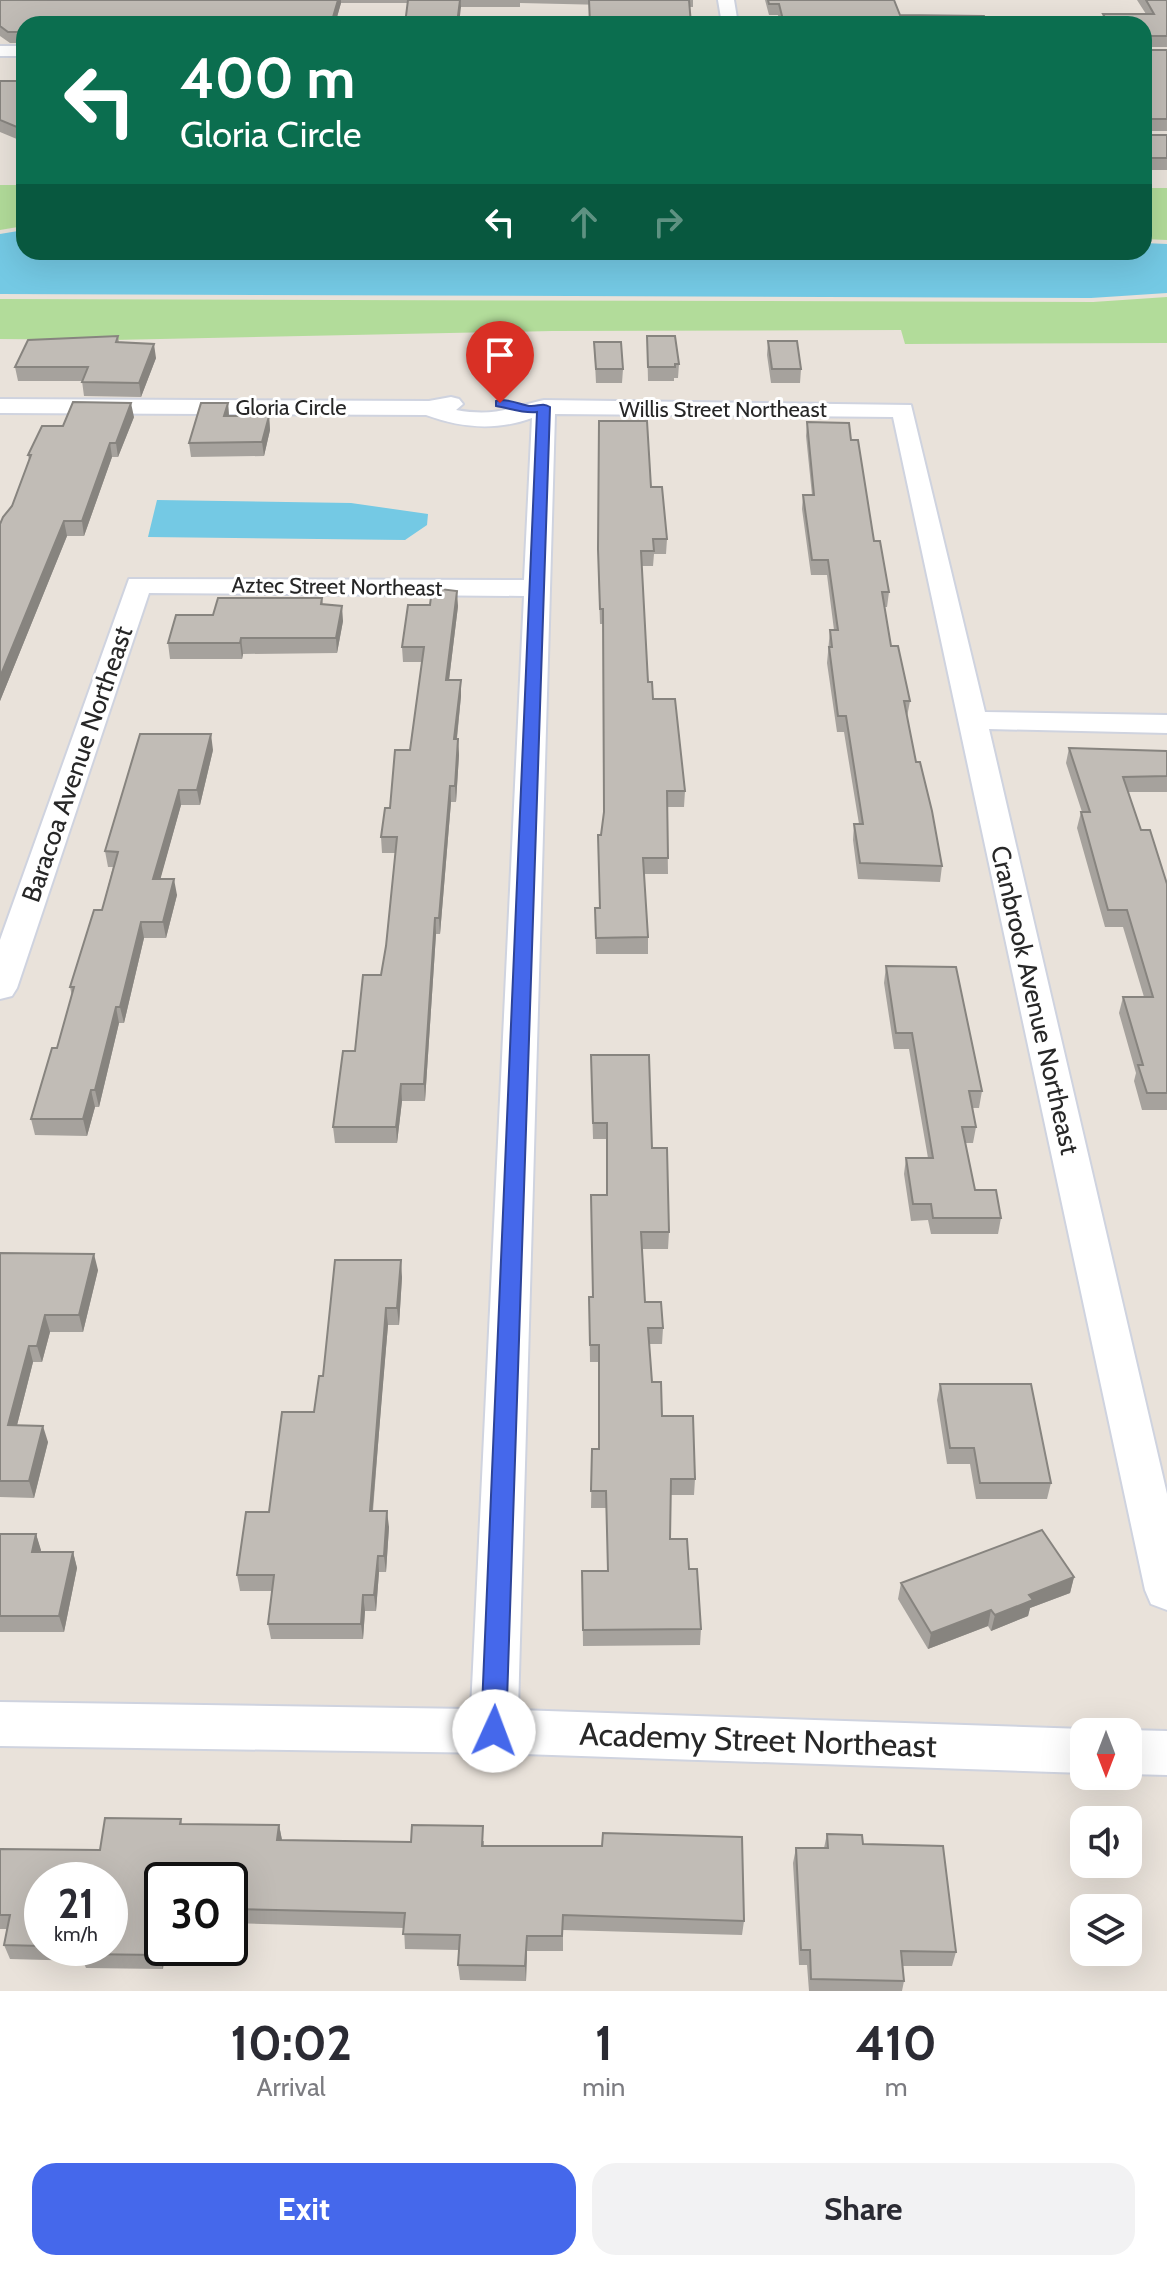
<!DOCTYPE html>
<html lang="en">
<head>
<meta charset="utf-8">
<style>
  :root { --surface:#fff; --page:#f2f2f3; --text:#2b2b33; --muted:#7c7c81; --accent:#4568eb }
  body { margin:0; font-family:Cabin,sans-serif; background:var(--page); color:var(--text); height:100vh; display:flex; flex-direction:column; font-size:30px; white-space:nowrap }
  * { box-sizing:border-box; margin:0 }
  p { font-size:26px; color:var(--muted) }
  .icon { flex:none; width:44px; height:44px; fill:none; stroke:currentColor; stroke-width:2; stroke-linecap:round; stroke-linejoin:round }
  .map { position:relative; height:1991px; overflow:hidden }
  .panel { display:flex; flex-direction:column; background:var(--surface); flex:1 }
  .panel>* { flex:none }
  .guide { position:absolute; left:16px; top:16px; width:1136px; height:244px; border-radius:24px; box-shadow:0 8px 32px #0002; background:#0b6e4f; color:#fff; overflow:hidden }
  .needle { width:52px; rotate:180deg }
  .tools { position:absolute; left:1070px; top:1718px; display:grid; gap:16px }
  .tools a { display:grid; place-items:center; width:72px; height:72px; border-radius:16px; background:var(--surface); box-shadow:0 8px 32px #0002; font-size:40px }
  .speed { position:absolute; left:24px; top:1862px; display:flex; gap:16px; font-size:40px; font-weight:700; text-align:center }
  .speed>* { display:grid; place-content:center; width:104px; height:104px; border-radius:50%; background:var(--surface); box-shadow:0 8px 32px #0002; line-height:1 }
  .speed small { font-size:20px; font-weight:400 }
  .speed .limit { border:4px solid #111; border-radius:12px; background:#fff; color:#111 }
  .pin { position:absolute; display:grid; place-items:center; width:68px; height:68px; color:#fff; margin:-82px -34px; border-radius:50% 50% 50% 0; rotate:-45deg; box-shadow:0 0 8px #0007 }
  .pin .icon { rotate:45deg }
  .me { position:absolute; width:88px; margin:-44px; rotate:2deg; stroke-linejoin:round; filter:drop-shadow(0 0 6px #0008) }
  .turn { display:flex; align-items:center; gap:28px; height:168px; padding:0 32px; font-size:36px }
  .turn .icon { width:104px; height:104px; stroke-width:2.5 }
  .turn b { display:block; font-size:56px; line-height:68px }
  .lanes { display:flex; align-items:center; height:76px; padding:0 32px; background:#0003; justify-content:center; gap:40px; direction:ltr }
  .lanes .off { opacity:.35 }
  .eta { display:flex; justify-content:space-evenly; align-items:center; height:136px; text-align:center }
  .eta b { font-size:48px; font-weight:800; line-height:56px }
  .primary-button { display:flex; gap:16px; margin-top:auto; padding:16px 32px }
  .primary-button a { flex:1; height:92px; border-radius:24px; background:var(--accent); color:#fff; font-size:32px; font-weight:800; line-height:92px; text-align:center }
  .primary-button a+a { background:var(--page); color:var(--text) }
  .map>svg:first-child { display:block }
  .green { fill:#b2dc9a }
  .water { fill:#74c9e4 }
  .lines { fill:none; stroke-linecap:round; stroke-linejoin:round }
  .minor-casing { stroke:#cfd3df; stroke-width:4 }
  .minor { fill:#fff; fill-rule:evenodd }
  .wall { fill:#a6a29d; fill-rule:evenodd }
  .shaded-wall { fill:#87847f }
  .building { fill:#c1bcb6; stroke:#87847f; stroke-width:2 }
  .route { fill:#4568eb; stroke:#2d4499; stroke-width:2 }
  .labels { text-anchor:middle; stroke-width:6; stroke-linejoin:round; paint-order:stroke }
  .far-street-label { font-size:22px; fill:#272727; stroke:#fff }
  .street-label { font-size:26px; fill:#272727; stroke:#fff }
  .near-street-label { font-size:32px; fill:#272727; stroke:#fff }
</style>
</head>
<body>
<div class="map">
<svg width="1167" height="1991" viewBox="0 0 1167 1991">
  <rect width="100%" height="100%" fill="#e9e2da"/>
  <path class="green" d="M0,185H24V226L0,230Z
    M1144,188H1167V240L1144,239Z
    M1167,297V343L905,344L901,330L552,331L112,340L0,339V299L1093,302Z"/>
  <path class="water" d="M24,230V252H1144V243L1167,244V293L1091,298L0,294V234Z
    M157,500L351,503L428,514L427,525L405,540L148,537Z"/>
  <g class="lines">
    <defs>
      <path id="minor" d="M718,0H734L738,24H722Z
        M0,46H24V56H0Z
        M451,397L459,399L463,404L456,410C495,417 508,408 544,400L911,405L985,712L1167,715V733L989,729L1167,1494V1610L1151,1604L1145,1590L893,417L555,414L518,1710L1084,1729L1093,1732H1084V1773L494,1753L0,1746V1702L471,1709L524,596L149,593L17,988L12,996L0,999V940L129,579L524,580L532,418C496,431 461,428 426,415L0,413V399L429,401Z
        M1128,1730L1167,1731V1775L1128,1774V1732H1122Z"/>
    </defs>
    <use href="#minor" class="minor-casing"/>
    <use href="#minor" class="minor"/>
  </g>
  <path class="wall" d="M0,0H693V7L520,3V7H461L407,3H341L335,24H24V38L20,43H10L0,36Z
    M765,0H894L900,15L988,24H780L778,15H769Z
    M1137,0H1167V47H1144V24H1102L1103,14H1146Z
    M1144,50H1167V131H1144Z
    M0,81H24V142L0,132Z
    M1144,131V135H1167V170H1144Z
    M118,336L119,342L156,358L141,397L84,396L82,381H18L15,367Z
    M647,336L679,364L678,378H674V381H648Z
    M768,341L801,369L800,383H771L767,355Z
    M594,342L623,369L622,383H596Z
    M228,403L229,416H269L270,430L264,456L191,457L189,443Z
    M134,417L118,457H112L84,536H67L0,701V524L12,506L29,460L28,455L63,426Z
    M807,422L851,440L874,541L889,592L887,607H884L891,646L910,701L907,717L916,762L942,866L940,882L858,879L853,840L854,824H859L844,732H837L827,663L830,630H834L827,575H811L802,509L803,495H812L806,436Z
    M651,487L667,539L666,554H654L653,566H642L648,682L685,791L684,807H667L668,874H644L648,937V954H596L595,908H600L601,835L604,814L603,624H600L598,564Z
    M322,598L323,604L343,621L337,653L243,654L242,659H170L168,643L213,615Z
    M458,606L449,680H461V696L457,739L459,755L456,802H451L440,934H436L425,1101H402L397,1143H335L333,1127L355,1051L381,975L386,946L395,853H382L381,837L410,750L422,662H403L402,647Z
    M1069,748L1167,751V792H1128L1141,830L1167,884V1110H1142L1134,1081L1136,1073L1119,1013L1123,997H1144L1123,927H1105L1077,828L1081,812H1082L1066,763Z
    M213,750L200,805H181L160,879L177,895L166,938H144L124,1023H119L99,1107H95L87,1136L35,1135L31,1119L57,1048L72,996L70,987L102,910L113,867H108L105,851Z
    M886,966L982,1091L979,1108H972L976,1127L973,1143H965L975,1190L1001,1218L998,1234H931L928,1220L911,1221L904,1174L906,1158H928L909,1049H894L884,983Z
    M591,1071L652,1148L669,1232L668,1249H642L645,1302L663,1328L662,1344H649L652,1382L662,1416L695,1479L694,1495H671L670,1539L689,1569L701,1629L700,1645L583,1646L582,1571H608L606,1508H591L592,1449H599V1362H590L589,1297H593L606,1195V1139H593Z
    M0,1253L98,1270L83,1332H50L42,1362H33L17,1425L48,1442L34,1498L0,1497Z
    M402,1277L399,1325H388L382,1393L373,1511L389,1527L386,1572H379L376,1611H365L363,1639H271L268,1624L272,1591H240L237,1575L269,1512L314,1412L323,1376Z
    M940,1384L1051,1483L1047,1499H976L970,1464H947L937,1400Z
    M0,1534H36L41,1552H73L77,1568L64,1632H0Z
    M1074,1577L1070,1593L1030,1608L1028,1616L991,1631L988,1626L928,1649L898,1599L901,1583Z
    M181,1819L182,1824L279,1825L282,1840L411,1842L484,1841V1846L744,1921L742,1935L563,1930V1951H527L526,1981L460,1980L458,1965L459,1950L405,1949L404,1928L230,1923V1880H162L163,1969L86,1968L83,1961L10,1959L4,1945L7,1929H0V1849L100,1850ZM42,1880L110,1948H42Z
    M827,1834L863,1844L956,1952L952,1966H903L904,1981L902,1991H809L807,1965H799L793,1863L796,1848H824Z"/>
  <path class="shaded-wall" d="M338,0H341V3L335,24H331Z
    M460,0L461,7L459,24H457Z
    M22,26L24,38L20,43L18,32Z
    M154,344L156,358L141,397L139,383Z
    M131,403L134,417L118,457L116,443Z
    M228,403L229,417L224,416Z
    M269,416L270,430L264,456L262,442Z
    M110,443L112,457L84,536L82,521Z
    M64,521L67,536L0,701V677Z
    M457,591L458,606L447,696L446,680Z
    M342,606L343,621L337,653L336,638Z
    M241,638L243,654L242,659L240,643Z
    M461,680V696L455,755L454,739Z
    M211,734L213,750L200,805L197,790Z
    M458,739L459,755L456,802L455,786Z
    M450,786L451,802L440,934L439,918Z
    M179,790L181,805L156,895L153,879Z
    M174,879L177,895L166,938L163,922Z
    M435,918L436,934L425,1101L424,1084Z
    M141,922L144,938L124,1023L120,1007Z
    M116,1007L119,1023L99,1107L95,1090Z
    M401,1084L402,1101L397,1143L396,1127Z
    M91,1090L95,1107L87,1136L83,1119Z
    M94,1254L98,1270L83,1332L79,1315Z
    M401,1260L402,1277L399,1325L397,1308Z
    M386,1308L388,1325L371,1528L370,1511Z
    M45,1315L50,1332L42,1362L37,1346Z
    M29,1346L33,1362L13,1441L8,1425Z
    M43,1426L48,1442L34,1498L29,1481Z
    M387,1511L389,1527L386,1572L384,1556Z
    M36,1534L41,1550L37,1568L32,1552Z
    M73,1552L77,1568L64,1632L59,1616Z
    M378,1556L379,1572L376,1611L374,1595Z
    M1074,1577L1070,1593L1030,1608L1028,1616L991,1631L995,1615L1029,1595Z
    M363,1595L365,1611L363,1639L361,1624Z
    M991,1610L988,1626L928,1649L931,1633Z
    M279,1825L282,1840H277Z
    M162,1931V1948H166L163,1969L158,1955Z
    M527,1936V1951L526,1981L525,1966Z"/>
  <path class="building" d="M0,0H338L331,24H24V26H22L18,32H8L0,26Z
    M408,0H460L457,24H405Z
    M589,0H689L691,24H590Z
    M768,0H894L900,15L984,16L988,24H784L779,4H769Z
    M1146,0H1167V36H1144V24H1109L1103,14H1154Z
    M1144,50H1167V119H1144Z
    M0,81H24V130L0,120Z
    M1144,127V135H1167V158H1144Z
    M118,336L116,342L154,344L139,383L82,382L88,367H15L28,340Z
    M647,336H675L679,364H675V367H648Z
    M768,341H797L801,369H772Z
    M594,342H621L623,369H596Z
    M73,402L131,403L116,443H110L82,521H64L0,677V524L3,517L12,506L31,455H28L42,426H63Z
    M201,403H228L224,416H269L262,442L189,443Z
    M599,421H647L651,487H662L667,539H653L654,551H641L648,682H652L653,699H675L685,791H667L668,858H643L648,937L596,938L595,908H600L598,835H601L604,812L603,609H600L598,549Z
    M807,422L849,423L851,440H858L874,541H880L889,592H882L891,646H898L910,701H904L916,762H920L932,811L942,866L860,863L854,824H863L846,716H838L829,647H832L830,630H838L828,560H812L803,495H814Z
    M432,588L457,591L446,680H461L454,739H458L455,786H450L439,918H435L424,1084H401L396,1127H333L343,1051H355L363,975H381L386,946L397,837H381L385,808H390L395,750H410L424,647H402L408,605H430Z
    M218,598H322L321,604L342,606L336,638H241L240,643H168L176,615H213Z
    M140,734H211L197,790H179L153,879H174L163,922H141L120,1007H116L95,1090H91L83,1119H31L52,1048H57L74,987H70L94,910H102L118,852L105,851Z
    M1069,748L1167,751V776L1123,777L1141,830H1150L1167,884V1093H1147L1138,1065H1143L1123,997H1153L1127,910H1108L1081,812H1090Z
    M886,966L956,967L982,1091H969L976,1127H962L975,1190H996L1001,1218H933L931,1204H913L906,1158H933L912,1033H896Z
    M591,1055H649L652,1148H667L669,1232H641L645,1302H661L663,1328H648L652,1382H661L662,1416H693L695,1479H671L670,1539H687L689,1569H697L701,1629L583,1630L582,1571H608L606,1491H591L592,1449H599V1345H590L589,1297H593L591,1195H607V1123H593Z
    M0,1253L94,1254L79,1315H45L37,1346H29L8,1425L43,1426L29,1481H0Z
    M335,1260H401L397,1308H386L370,1511H387L384,1556H378L374,1595H363L361,1624H268L274,1575H237L246,1512H269L282,1412H314L319,1376H323Z
    M940,1384H1031L1051,1483H980L974,1448H950Z
    M1042,1530L1074,1577L1029,1595L1033,1600L995,1615L991,1610L931,1633L901,1583Z
    M0,1534H36L32,1552H73L59,1616H0Z
    M105,1818L181,1819L180,1824L279,1825L277,1840L411,1842L412,1825L483,1826L482,1846H602L603,1833L742,1837L744,1921L563,1915L562,1936H527L525,1966L458,1965L460,1935L403,1934L405,1913L230,1909V1880H162V1931L158,1955L80,1954L81,1948H110V1880H42V1946L4,1945L10,1915H0V1849L100,1850Z
    M827,1834L862,1835L863,1844L943,1846L956,1952L901,1951L904,1981L811,1979L810,1950H801L796,1848H828Z"/>
  <path class="route" d="M500,400C512,400 519,404 529,406C539,407 541,402 550,407L506,1731L503,1739L494,1743L485,1739L481,1731L537,412C524,414 509,408 496,406V401Z"/>
  <g class="labels">
    <g class="far-street-label">
      <text x="291" y="415">Gloria Circle</text>
      <text x="723" y="417">Willis Street Northeast</text>
      <text transform="translate(337 586) rotate(1)" y="8">Aztec Street Northeast</text>
    </g>
    <g class="street-label">
      <text transform="translate(77 764) rotate(-71)" y="9">Baracoa Avenue Northeast</text>
      <text transform="translate(1035 1000) rotate(77)" y="9">Cranbrook Avenue Northeast</text>
    </g>
    <g class="near-street-label">
      <text transform="translate(758 1740) rotate(2)" y="11">Academy Street Northeast</text>
    </g>
  </g>
</svg>
<div class="tools">
<a><svg class="needle" viewBox="-14 -14 28 28"><path d="M0-13l5 13h-10z" fill="#e53935"/><path d="M0 13l5-13h-10z" fill="#7c7c81"/></svg></a>
<a><svg class="icon" aria-label="sound" viewBox="0 0 24 24"><path d="M4 9h4l5-4v14l-5-4H4zM17 9q2 3 0 6"/></svg></a>
<a><svg class="icon" aria-label="layers" viewBox="0 0 24 24"><path d="M12 4l9 5-9 5-9-5zM3 14l9 5 9-5"/></svg></a>
</div>
<div class="speed"><div>21<small>km/h</small></div><div class="limit">30</div></div>
<div class="pin" style="left:500px;top:403px;background:#d93025"><svg class="icon" aria-label="arrive" viewBox="0 0 24 24"><path d="M6 21V4h12l-3 4 3 4H6"/></svg></div>
<svg class="me" style="left:494px;top:1731px" viewBox="-20 -20 40 40"><circle r="19" fill="#fff"/><path d="M0-13L10 11 0 6-10 11z" fill="#4568eb"/></svg>
<div class="guide">
<div class="turn"><svg class="icon" aria-label="left" viewBox="0 0 24 24"><path d="M17 20v-9H6M10 6l-5 5 5 5"/></svg><div><b>400 m</b>Gloria Circle</div></div>
<div class="lanes"><svg class="icon" aria-label="left" viewBox="0 0 24 24"><path d="M17 20v-9H6M10 6l-5 5 5 5"/></svg><svg class="icon off" aria-label="ahead" viewBox="0 0 24 24"><path d="M12 20V5M6 11l6-6 6 6"/></svg><svg class="icon off" aria-label="right" viewBox="0 0 24 24"><path d="M7 20v-9h11M14 6l5 5-5 5"/></svg></div>
</div>
</div>
<section class="panel">
<div class="eta">
<div><b>10:02</b><p>Arrival</p></div>
<div><b>1</b><p>min</p></div>
<div><b>410</b><p>m</p></div>
</div>
<div class="primary-button"><a>Exit</a><a>Share</a></div>
</section>
</body>
</html>
